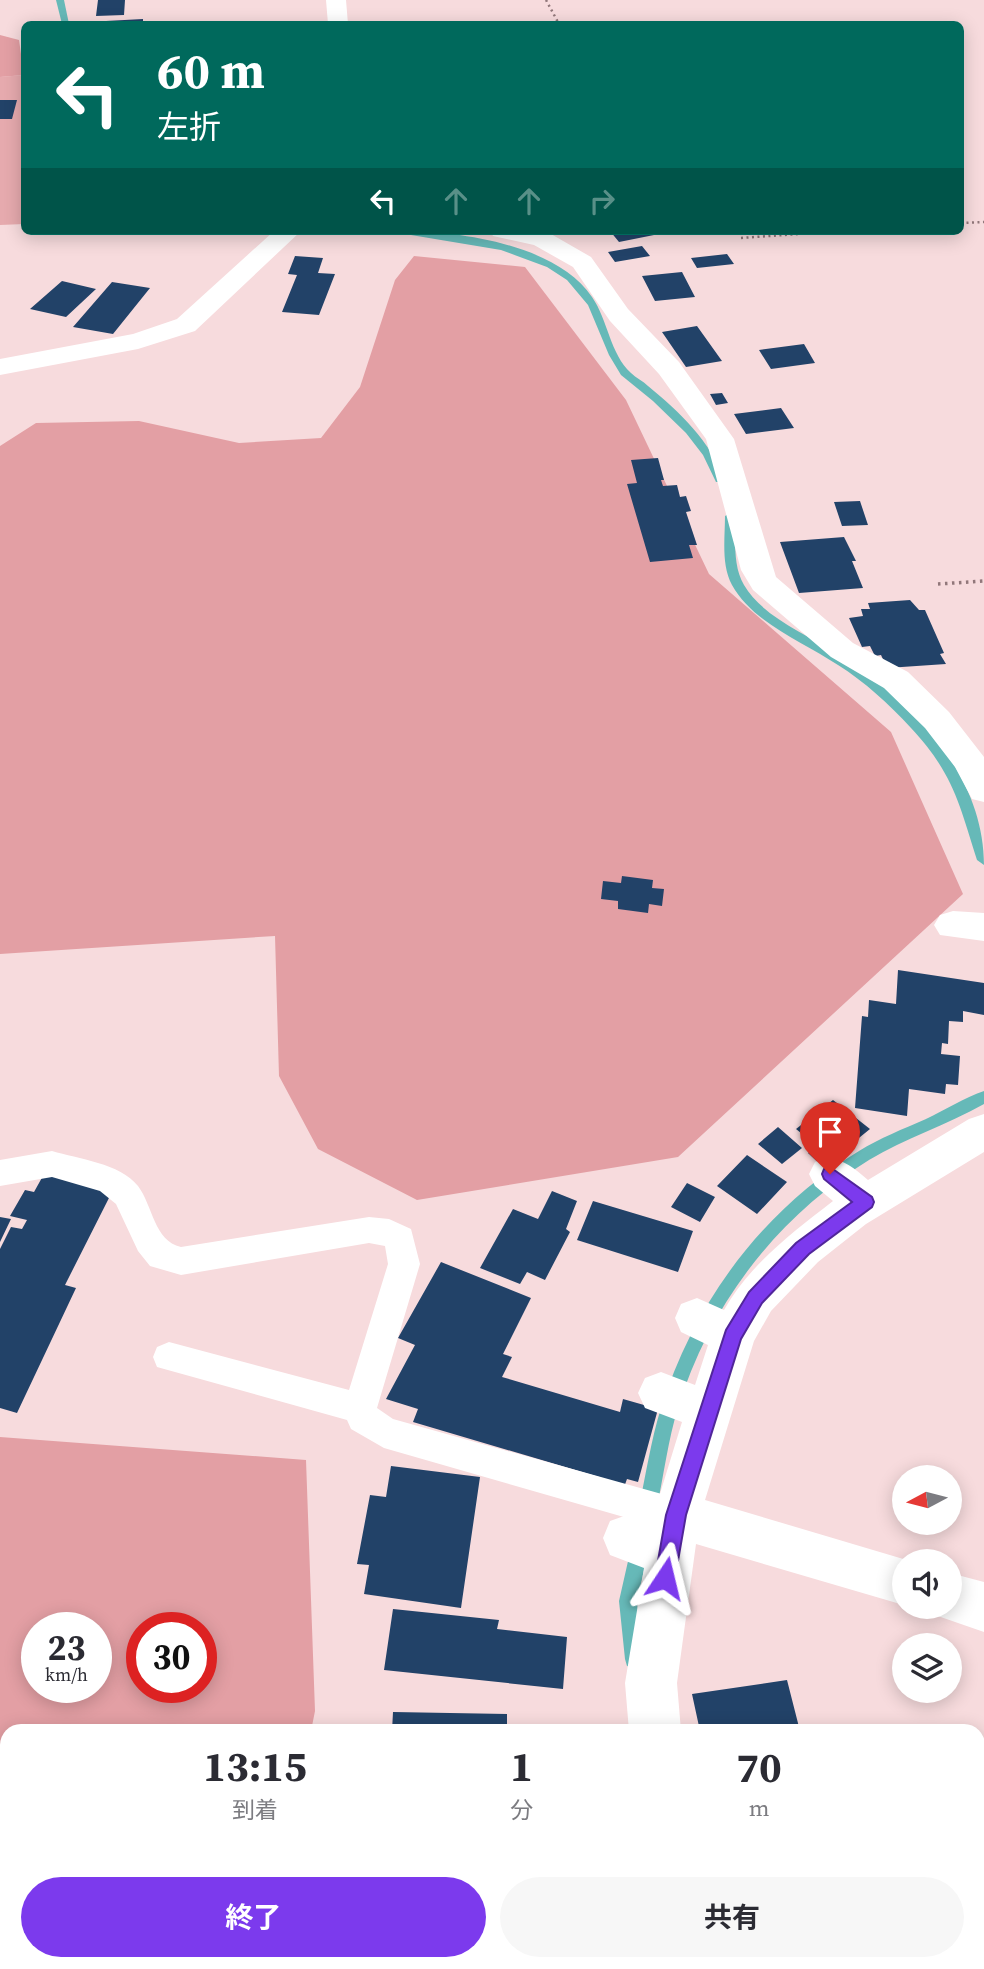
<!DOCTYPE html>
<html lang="ja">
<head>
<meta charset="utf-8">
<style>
  :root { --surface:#fff; --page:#f7f7f7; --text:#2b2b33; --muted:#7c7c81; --accent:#7c3aed }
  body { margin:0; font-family:"Source Serif 4","Noto Sans JP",serif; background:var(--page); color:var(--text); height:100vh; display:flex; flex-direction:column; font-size:26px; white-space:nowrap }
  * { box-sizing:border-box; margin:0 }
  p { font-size:23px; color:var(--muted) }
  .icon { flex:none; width:38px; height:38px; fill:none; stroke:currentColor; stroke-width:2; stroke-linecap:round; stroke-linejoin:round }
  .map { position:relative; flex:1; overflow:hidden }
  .sheet { position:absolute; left:0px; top:1724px; width:985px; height:247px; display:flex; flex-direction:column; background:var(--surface); border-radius:21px 21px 0 0; box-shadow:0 4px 18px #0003 }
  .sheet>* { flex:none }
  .guide { position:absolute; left:21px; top:21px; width:943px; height:214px; border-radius:10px; box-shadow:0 4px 18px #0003; background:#00695c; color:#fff; overflow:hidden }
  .needle { width:46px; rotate:263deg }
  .tools { position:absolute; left:892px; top:1465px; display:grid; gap:14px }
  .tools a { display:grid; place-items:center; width:70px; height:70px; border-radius:50%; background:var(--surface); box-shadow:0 4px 18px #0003; font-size:35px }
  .speed { position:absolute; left:21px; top:1612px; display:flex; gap:14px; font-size:35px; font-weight:700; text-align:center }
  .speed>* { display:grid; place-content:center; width:91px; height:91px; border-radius:50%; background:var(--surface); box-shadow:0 4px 18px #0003; line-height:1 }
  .speed small { font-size:18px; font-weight:400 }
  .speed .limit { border:10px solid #d22; background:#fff; color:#111 }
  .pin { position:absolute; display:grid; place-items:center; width:60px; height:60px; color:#fff; margin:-72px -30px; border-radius:50% 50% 50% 0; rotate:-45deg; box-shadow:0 0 7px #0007 }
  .pin .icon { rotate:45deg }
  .me { position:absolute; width:77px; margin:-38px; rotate:10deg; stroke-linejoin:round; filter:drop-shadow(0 0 5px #0008) }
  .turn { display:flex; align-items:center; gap:24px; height:147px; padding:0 21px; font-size:32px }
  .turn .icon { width:91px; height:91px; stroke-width:2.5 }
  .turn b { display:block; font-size:49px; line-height:60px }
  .lanes { display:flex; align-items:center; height:66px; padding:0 21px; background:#0003; justify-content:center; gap:35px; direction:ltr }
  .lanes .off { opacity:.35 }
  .eta { display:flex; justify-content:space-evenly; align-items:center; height:119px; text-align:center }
  .eta b { font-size:42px; font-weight:700; line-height:49px }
  .action { display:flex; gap:14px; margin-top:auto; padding:14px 21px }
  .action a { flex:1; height:80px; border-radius:42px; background:var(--accent); color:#fff; font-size:28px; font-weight:700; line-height:80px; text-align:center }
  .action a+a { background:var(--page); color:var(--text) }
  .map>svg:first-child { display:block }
  .green { fill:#e6aaae }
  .forest { fill:#e39fa4; fill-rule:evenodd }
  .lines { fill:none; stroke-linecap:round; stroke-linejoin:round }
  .stream { fill:#66b9b8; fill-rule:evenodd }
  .building { fill:#224268 }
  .path-far1 { stroke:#91777a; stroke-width:2.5; stroke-dasharray:2 3.5; stroke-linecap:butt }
  .path { stroke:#91777a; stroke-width:3.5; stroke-dasharray:2.5 4.5; stroke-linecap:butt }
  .service { fill:#fff; fill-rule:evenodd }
  .minor { fill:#fff; fill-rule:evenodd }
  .route { fill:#7c3aed; stroke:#51269a; stroke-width:2 }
</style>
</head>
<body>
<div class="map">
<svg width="984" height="1969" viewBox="0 0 984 1969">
  <rect width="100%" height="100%" fill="#f7dbdd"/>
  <path class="green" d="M24,75V224L0,225V77Z"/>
  <path class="forest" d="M0,35L19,40L24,75L0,77Z
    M414,256L525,267L626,400L709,574L891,732L963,894L678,1157L417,1200L318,1149L279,1076L275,936L0,954V446L36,423L139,421L239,443L321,438L360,387L395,280Z
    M0,1437L306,1460L315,1711L311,1731H7V1964H257L256,1969H0ZM37,1628H96V1687H37ZM142,1628H201V1687H142Z"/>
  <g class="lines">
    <path class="stream" d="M56,0H64L69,24H62Z
      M400,231C459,231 556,244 592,297C608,320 610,354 631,373C636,378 643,381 648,386C680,412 710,441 725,480L724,482H716L703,455L686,433L653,401L621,375L609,355L588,305L567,280L547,267L501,250L405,234Z
      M730,513L735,516C736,537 732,565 744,585C762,616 804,633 833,651C908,696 984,772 984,865L977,860C959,803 953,773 911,728C889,704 865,682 838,665C803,642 753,623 732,585C721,565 725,538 725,516Z
      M984,1091V1104C947,1125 905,1138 869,1160C777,1217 710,1304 678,1408C668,1440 664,1474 657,1507L654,1513L648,1515L642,1513L639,1507C646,1474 651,1440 661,1408C695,1301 763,1210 859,1151C880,1138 903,1129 926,1119C945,1110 964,1098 984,1091Z
      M640,1539L646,1542L649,1548L637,1601L643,1659L641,1666L634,1668L627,1666L625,1659L619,1601L631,1548L634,1542Z"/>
  </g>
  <path class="building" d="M98,0H125L124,15L96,16Z
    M143,19V24H106V21Z
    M0,100H17L12,119H0Z
    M610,231H650L654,235L619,242Z
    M642,246L650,256L615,262L608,252Z
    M727,254L734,264L697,268L691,258Z
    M295,256L323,258L318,273L335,274L319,315L282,312L297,275L288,274Z
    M682,272L695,297L655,301L642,276Z
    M62,281L96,289L66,317L30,309Z
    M112,282L150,288L113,334L73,327Z
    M697,326L722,361L686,367L662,332Z
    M804,344L815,363L771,369L759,350Z
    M722,393L728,403L716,405L710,394Z
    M781,408L794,428L746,434L734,414Z
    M658,458L664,480H661L663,486L677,485L680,497L686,496L691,511L686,512L697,545H689L693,558L650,562L627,484L637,483L631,460Z
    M860,501L868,525L842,526L834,502Z
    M844,537L856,561H852L863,588L799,593L780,542Z
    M910,600L919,610H925L944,653L940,654L946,664L887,668L881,655L875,656L870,646L862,647L849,618L863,616L861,609H870L868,603Z
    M622,876L653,880L652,888L664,889L662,906L649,904L648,913L618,909V901L601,899L603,881L621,883Z
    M898,970L984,983V1015L963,1011V1022L949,1021L948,1044L942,1043L941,1054L960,1056L958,1085L946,1084L945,1094L909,1089L907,1116L855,1108L862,1016L868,1017L869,1000L896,1004Z
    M833,1100L870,1129L823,1167L808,1153L817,1146L796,1129Z
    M778,1127L802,1148L782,1164L758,1144Z
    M747,1155L787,1182L757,1214L717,1186Z
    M44,1174L112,1192L65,1285L76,1288L17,1413L0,1408V1249L11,1227L22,1229L27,1220L10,1216L25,1190L34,1192Z
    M687,1183L715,1197L700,1222L671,1207Z
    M552,1191L577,1201L566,1229L570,1232L545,1280L527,1272L520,1284L480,1268L513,1209L538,1219Z
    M593,1201L693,1231L678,1272L577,1240Z
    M0,1217L11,1219L0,1242Z
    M441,1262L531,1298L503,1354L512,1357L502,1377L620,1412L623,1399L658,1409L638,1482L627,1479L623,1490L599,1477L413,1422L418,1409L386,1399L415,1345L398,1338Z
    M391,1466L480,1477L461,1608L364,1594L369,1565L357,1564L370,1495L386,1497Z
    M393,1609L499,1620L497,1629L567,1637L563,1689L384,1670Z
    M787,1680L800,1731H700L692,1694Z
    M393,1712L507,1714V1731H392Z
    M330,1964H444V1969H329Z"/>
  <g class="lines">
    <path class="path-far1" d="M546,0L559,24
      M961,223L984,222
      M741,238L842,231"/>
    <path class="path" d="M938,584L984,581"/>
    <path class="service" d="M52,1151C78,1159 120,1163 138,1186C153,1206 154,1241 181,1247L369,1217L389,1219L411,1229L420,1264L377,1408L393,1419L676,1498L688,1503L693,1515L688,1527L676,1532L384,1448L351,1429L347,1420L157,1367L153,1357L157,1347L169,1342L349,1390L388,1264L385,1246L369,1243L181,1275L150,1266L138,1251L116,1204L100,1191L52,1177L0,1186V1160Z"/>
    <path class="minor" d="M326,0H346L348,24H328Z
      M274,231H301L195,331L138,349L0,375V359L133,334L177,319Z
      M490,231L551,234L591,257L628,309L679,362L734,439L776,577L853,643L908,672L949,712L984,757V802L972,799L955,767L925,728L884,688L831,657L753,590L741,570L706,439L659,374L610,321L573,267L534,245L493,236Z
      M953,911L984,913V941L940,935L934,925L940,915Z
      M984,1114V1152L866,1224L818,1262L771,1311L754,1341L705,1500L910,1561H905L907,1606L696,1544L677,1683L681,1731H629L625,1683L644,1568L610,1555L603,1538L610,1521L627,1515L651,1523L682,1422L645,1408L638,1393L645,1378L661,1372L695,1385L708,1345L681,1332L675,1318L681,1304L697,1298L724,1310C750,1264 792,1233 833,1201L815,1186L809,1174L815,1162C838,1154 850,1165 868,1180L969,1119Z
      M950,1573L984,1582V1632L932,1614L929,1606H950Z
      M978,1845H984V1899H978Z
      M672,1964H728L729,1969H673Z"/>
  </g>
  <path class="route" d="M830,1167L872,1197L874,1202L872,1207L809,1254L762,1303L741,1339L686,1515L675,1578L672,1585L665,1588L658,1585L655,1578L666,1515L726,1330L749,1292L796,1243L852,1202L824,1179L822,1174L824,1169Z"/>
</svg>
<div class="tools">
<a><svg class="needle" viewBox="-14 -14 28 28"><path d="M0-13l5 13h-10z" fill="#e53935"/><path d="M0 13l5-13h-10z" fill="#7c7c81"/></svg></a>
<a><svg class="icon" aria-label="sound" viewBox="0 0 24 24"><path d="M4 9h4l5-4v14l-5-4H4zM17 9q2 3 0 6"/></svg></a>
<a><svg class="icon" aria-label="layers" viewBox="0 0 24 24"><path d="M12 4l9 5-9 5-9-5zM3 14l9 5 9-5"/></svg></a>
</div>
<div class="speed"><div>23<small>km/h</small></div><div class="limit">30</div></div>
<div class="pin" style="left:830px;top:1174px;background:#d93025"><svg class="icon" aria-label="arrive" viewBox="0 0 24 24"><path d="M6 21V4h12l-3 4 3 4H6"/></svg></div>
<svg class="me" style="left:665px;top:1578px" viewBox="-20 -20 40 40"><path d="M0-17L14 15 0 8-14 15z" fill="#7c3aed" stroke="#fff" stroke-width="4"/></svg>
<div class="guide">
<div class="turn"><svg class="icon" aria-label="left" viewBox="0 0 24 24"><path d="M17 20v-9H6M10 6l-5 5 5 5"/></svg><div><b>60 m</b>左折</div></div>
<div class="lanes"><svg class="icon" aria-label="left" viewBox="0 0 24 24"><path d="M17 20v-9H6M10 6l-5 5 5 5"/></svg><svg class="icon off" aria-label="ahead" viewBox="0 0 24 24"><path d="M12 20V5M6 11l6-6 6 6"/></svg><svg class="icon off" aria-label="ahead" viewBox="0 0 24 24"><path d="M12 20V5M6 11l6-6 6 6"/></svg><svg class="icon off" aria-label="right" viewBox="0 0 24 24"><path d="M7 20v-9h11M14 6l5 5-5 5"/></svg></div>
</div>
<section class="sheet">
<div class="eta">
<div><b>13:15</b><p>到着</p></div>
<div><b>1</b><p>分</p></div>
<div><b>70</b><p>m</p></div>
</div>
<div class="action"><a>終了</a><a>共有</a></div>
</section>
</div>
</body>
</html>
